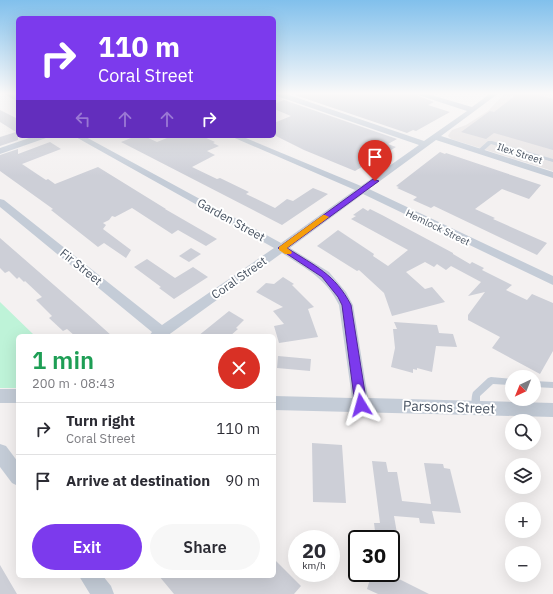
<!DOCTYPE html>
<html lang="en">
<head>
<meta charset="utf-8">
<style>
  :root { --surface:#fff; --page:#f7f7f7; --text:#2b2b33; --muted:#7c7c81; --line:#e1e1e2; --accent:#7c3aed }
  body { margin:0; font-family:"IBM Plex Sans",sans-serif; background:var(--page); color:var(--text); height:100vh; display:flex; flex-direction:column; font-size:15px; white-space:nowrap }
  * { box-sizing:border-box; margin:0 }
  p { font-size:13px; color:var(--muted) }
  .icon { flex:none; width:22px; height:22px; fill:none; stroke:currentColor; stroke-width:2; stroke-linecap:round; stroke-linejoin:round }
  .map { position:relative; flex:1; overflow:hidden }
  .details { position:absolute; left:16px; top:334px; width:260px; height:244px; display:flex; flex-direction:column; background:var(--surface); border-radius:6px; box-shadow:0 4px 16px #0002 }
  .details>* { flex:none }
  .guide { position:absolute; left:16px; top:16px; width:260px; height:122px; border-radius:6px; box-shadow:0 4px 16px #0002; background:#7c3aed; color:#fff; overflow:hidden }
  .needle { width:26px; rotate:223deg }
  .controls { position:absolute; left:505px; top:370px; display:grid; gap:8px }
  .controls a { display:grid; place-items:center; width:36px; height:36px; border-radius:50%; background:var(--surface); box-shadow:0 4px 16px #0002; font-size:20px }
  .speed { position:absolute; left:288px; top:530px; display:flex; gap:8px; font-size:20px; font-weight:700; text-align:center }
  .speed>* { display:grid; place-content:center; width:52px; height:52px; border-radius:50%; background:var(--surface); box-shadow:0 4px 16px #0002; line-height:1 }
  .speed small { font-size:10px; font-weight:400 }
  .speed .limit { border:2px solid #111; border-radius:6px; background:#fff; color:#111 }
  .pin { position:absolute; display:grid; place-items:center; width:34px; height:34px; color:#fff; margin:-41px -17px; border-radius:50% 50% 50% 0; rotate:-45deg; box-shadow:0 0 4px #0007 }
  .pin .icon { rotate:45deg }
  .me { position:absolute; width:44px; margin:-22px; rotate:352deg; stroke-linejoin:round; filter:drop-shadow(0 0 3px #0008) }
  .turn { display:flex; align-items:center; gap:14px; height:84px; padding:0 16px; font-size:18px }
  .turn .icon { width:52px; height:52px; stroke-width:2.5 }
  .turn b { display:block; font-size:28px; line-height:34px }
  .lanes { display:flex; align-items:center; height:38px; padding:0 16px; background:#0003; justify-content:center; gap:20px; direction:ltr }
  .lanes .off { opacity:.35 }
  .round { display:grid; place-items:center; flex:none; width:42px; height:42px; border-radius:21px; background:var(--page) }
  .headline { display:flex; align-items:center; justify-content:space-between; height:68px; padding:0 16px }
  h1 { font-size:24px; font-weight:600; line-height:30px; color:#1e9e55 }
  .action { display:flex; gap:8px; margin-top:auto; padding:8px 16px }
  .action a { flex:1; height:46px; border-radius:24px; background:var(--accent); color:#fff; font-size:16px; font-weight:600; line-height:46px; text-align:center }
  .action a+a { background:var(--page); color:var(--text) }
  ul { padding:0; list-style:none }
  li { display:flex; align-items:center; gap:12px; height:52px; padding:0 16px; border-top:1px solid var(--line) }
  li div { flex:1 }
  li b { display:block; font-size:15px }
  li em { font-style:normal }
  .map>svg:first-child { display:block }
  .education { fill:#e5e2e3 }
  .green { fill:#bef3d8 }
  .building { fill:#cdcfd7 }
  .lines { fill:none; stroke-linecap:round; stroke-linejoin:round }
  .service { fill:#c4ccd7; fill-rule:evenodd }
  .minor { fill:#c4ccd7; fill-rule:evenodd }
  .route { fill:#7c3aed; stroke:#51269a }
  .slow { fill:#f59e0b }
  .labels { text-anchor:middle; stroke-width:4; stroke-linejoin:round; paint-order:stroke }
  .far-street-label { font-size:10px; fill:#475261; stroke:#fff }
  .street-label { font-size:12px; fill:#475261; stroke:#fff }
  .near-street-label { font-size:14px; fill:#475261; stroke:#fff }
</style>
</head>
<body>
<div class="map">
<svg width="553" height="594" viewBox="0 0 553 594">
  <rect width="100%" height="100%" fill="#f4f1f1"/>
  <path class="education" d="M505,93H545L553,95V171L451,139L448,136L449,134L452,130L466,125L488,111Z"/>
  <path class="green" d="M0,302L35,336H18V388H0Z"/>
  <path class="building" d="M299,93H411L434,102L428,105L450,112L416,131L413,130L407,133L295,95Z
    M519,93H529L553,99V150L494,133L486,139L461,132L490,111L494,112Z
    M284,100L397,139L388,144L396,147L355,171L304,150L274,135V123L291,116L274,109V104Z
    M0,110L18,119V140L0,146V137L16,132L0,122Z
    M136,136H144L157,142L172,136L179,138L183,136H202L215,142L213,143L219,146L207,151L215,155L192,167L217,179L220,178L249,192L246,194L275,208L287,199L293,201L313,188L328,194L282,225L121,142Z
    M50,142L61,149L22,164L46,180L48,179L55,184L98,167L166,209H165L217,239L206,246L178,230L172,234L132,208L115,217L112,216L109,220L103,223L106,225L103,229L131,250L126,258L104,243L98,247L51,210L53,209L0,171V155L18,149V154Z
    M440,152L445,154L446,153L541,185L529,199L502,189L475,209L495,218L493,219L547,243L537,255L434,206L431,208L413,200L417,197L397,188L399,187L396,186Z
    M363,208L368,211L370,209L382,215L453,253V254L470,264L472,262L484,268L482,270L512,285L506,290L527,300L532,294L553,303V351L540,374L492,348L500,337L468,320V315L485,292L468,296L481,282L451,266L446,270L437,264L434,267L425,262L406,272L425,289L432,287L445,302L392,316L384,293L359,270L357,271L317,246L338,230L374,254L373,256L388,266L408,250L351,219L356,216L353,215Z
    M0,238L93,319L112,336H75L67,329L63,331L49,318L52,316L36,300L42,297L25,281L24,282L19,277L17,279L9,271L5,273L0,268Z
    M191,248L201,254L189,262L179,256Z
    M147,259L175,278L193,267L208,277L174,299L159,288L161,287L134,267Z
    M283,277L294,284L292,285L314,307L308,309L318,337L279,343L274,326L284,324L273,311L283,307L256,292L266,283L274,284Z
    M229,311L244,320L236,328L238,329L230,336H198Z
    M394,322L437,325L439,333L453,334L457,347L436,346L432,372L417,368V370L413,369V373L391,367L395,348L393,329H397Z
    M278,356L311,359L310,371L277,368Z
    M312,443L342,445L346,503L313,502Z
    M372,461L386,462L388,472H397L402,501L431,504L424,463L443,464L444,468L450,469L461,513L432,511L435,524L420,523L419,518L394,516L398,539H376L374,523H380Z
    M274,559L301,586L294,594H174L159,576H274Z
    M0,565L17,594H0Z
    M372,573H387L429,594H378L367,589Z"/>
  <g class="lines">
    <path class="service" d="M488,141H492L553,159V162L491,144L482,152H478V150Z
      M491,377L512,379V385L493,384L480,396V408L479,411L476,412L473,411C471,406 471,397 473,392L488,378Z
      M534,381L553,382V388L534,387Z"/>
    <path class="minor" d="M3,93H12L18,97V102Z
      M274,93H283L424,141L467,111L412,93H424L472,107L491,93H499L441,136L553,172V178L436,140L369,189L553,276V285L363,194L290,248L329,272L346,292L353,305L368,398L553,403V417L274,410V396L352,398L339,305C326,278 306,269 282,253L167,336H149L152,332L0,207V199L4,200L162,325L274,248L74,136H84L281,243L355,190L230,136H241L361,186L419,145L274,95Z
      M35,136H47L46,138L0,154V148Z
      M0,389H18V403H0Z
      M0,444L6,446L18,462V486L12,483L0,467Z
      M79,576H103L111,586L114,594H90Z"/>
  </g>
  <linearGradient id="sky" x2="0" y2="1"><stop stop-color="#81c0ec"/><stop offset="0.53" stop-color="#faf9f9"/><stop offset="1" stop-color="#faf9f9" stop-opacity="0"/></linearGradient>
  <rect width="553" height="176" fill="url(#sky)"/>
  <path class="route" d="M373,179L379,181L287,248C315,266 335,274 351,305L367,405L365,408L361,410L357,408L355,405L342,305L338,297L322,277L278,248Z"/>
  <path class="slow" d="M323,215H325L329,217L287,248L292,252L291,254H285L279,250V247Z"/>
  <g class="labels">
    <g class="far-street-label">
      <text transform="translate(520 153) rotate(18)" y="4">Ilex Street</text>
      <text transform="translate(438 227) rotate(26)" y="4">Hemlock Street</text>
    </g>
    <g class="street-label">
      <text transform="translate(231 220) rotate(29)" y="4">Garden Street</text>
      <text transform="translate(81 267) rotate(39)" y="4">Fir Street</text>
      <text transform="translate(239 278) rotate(-35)" y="4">Coral Street</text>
    </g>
    <g class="near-street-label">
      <text transform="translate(449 407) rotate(2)" y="5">Parsons Street</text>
    </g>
  </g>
</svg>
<div class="controls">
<a><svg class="needle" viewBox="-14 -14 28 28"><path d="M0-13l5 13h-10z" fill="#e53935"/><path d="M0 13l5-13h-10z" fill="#7c7c81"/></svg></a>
<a><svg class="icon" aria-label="search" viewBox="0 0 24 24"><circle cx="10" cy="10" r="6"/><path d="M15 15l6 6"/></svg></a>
<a><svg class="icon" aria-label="layers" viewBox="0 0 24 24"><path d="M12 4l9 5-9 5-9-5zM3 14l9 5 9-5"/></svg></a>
<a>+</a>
<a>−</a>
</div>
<div class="speed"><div>20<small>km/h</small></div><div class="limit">30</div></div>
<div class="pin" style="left:375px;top:181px;background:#d93025"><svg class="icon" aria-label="arrive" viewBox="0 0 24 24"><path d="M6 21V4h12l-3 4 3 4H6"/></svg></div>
<svg class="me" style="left:361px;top:405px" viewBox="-20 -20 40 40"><path d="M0-17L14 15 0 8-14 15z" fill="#7c3aed" stroke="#fff" stroke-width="4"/></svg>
<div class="guide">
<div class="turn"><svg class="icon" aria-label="right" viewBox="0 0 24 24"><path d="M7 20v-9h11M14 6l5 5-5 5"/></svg><div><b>110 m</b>Coral Street</div></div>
<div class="lanes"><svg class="icon off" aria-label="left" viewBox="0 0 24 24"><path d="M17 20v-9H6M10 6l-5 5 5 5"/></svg><svg class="icon off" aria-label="ahead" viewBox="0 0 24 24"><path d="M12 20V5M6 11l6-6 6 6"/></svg><svg class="icon off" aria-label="ahead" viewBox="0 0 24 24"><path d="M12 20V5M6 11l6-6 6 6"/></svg><svg class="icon" aria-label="right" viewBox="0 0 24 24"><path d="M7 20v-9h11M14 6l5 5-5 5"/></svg></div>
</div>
<section class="details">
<div class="headline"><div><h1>1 min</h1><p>200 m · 08:43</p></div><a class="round" style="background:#d93025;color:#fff"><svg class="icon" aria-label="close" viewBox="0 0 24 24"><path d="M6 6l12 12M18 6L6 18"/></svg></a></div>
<ul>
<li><svg class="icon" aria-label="right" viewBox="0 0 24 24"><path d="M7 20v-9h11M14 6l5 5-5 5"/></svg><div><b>Turn right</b><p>Coral Street</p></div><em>110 m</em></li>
<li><svg class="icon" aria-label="arrive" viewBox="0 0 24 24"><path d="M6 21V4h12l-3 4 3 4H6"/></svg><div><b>Arrive at destination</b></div><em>90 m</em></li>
</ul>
<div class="action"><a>Exit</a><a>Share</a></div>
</section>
</div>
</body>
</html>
